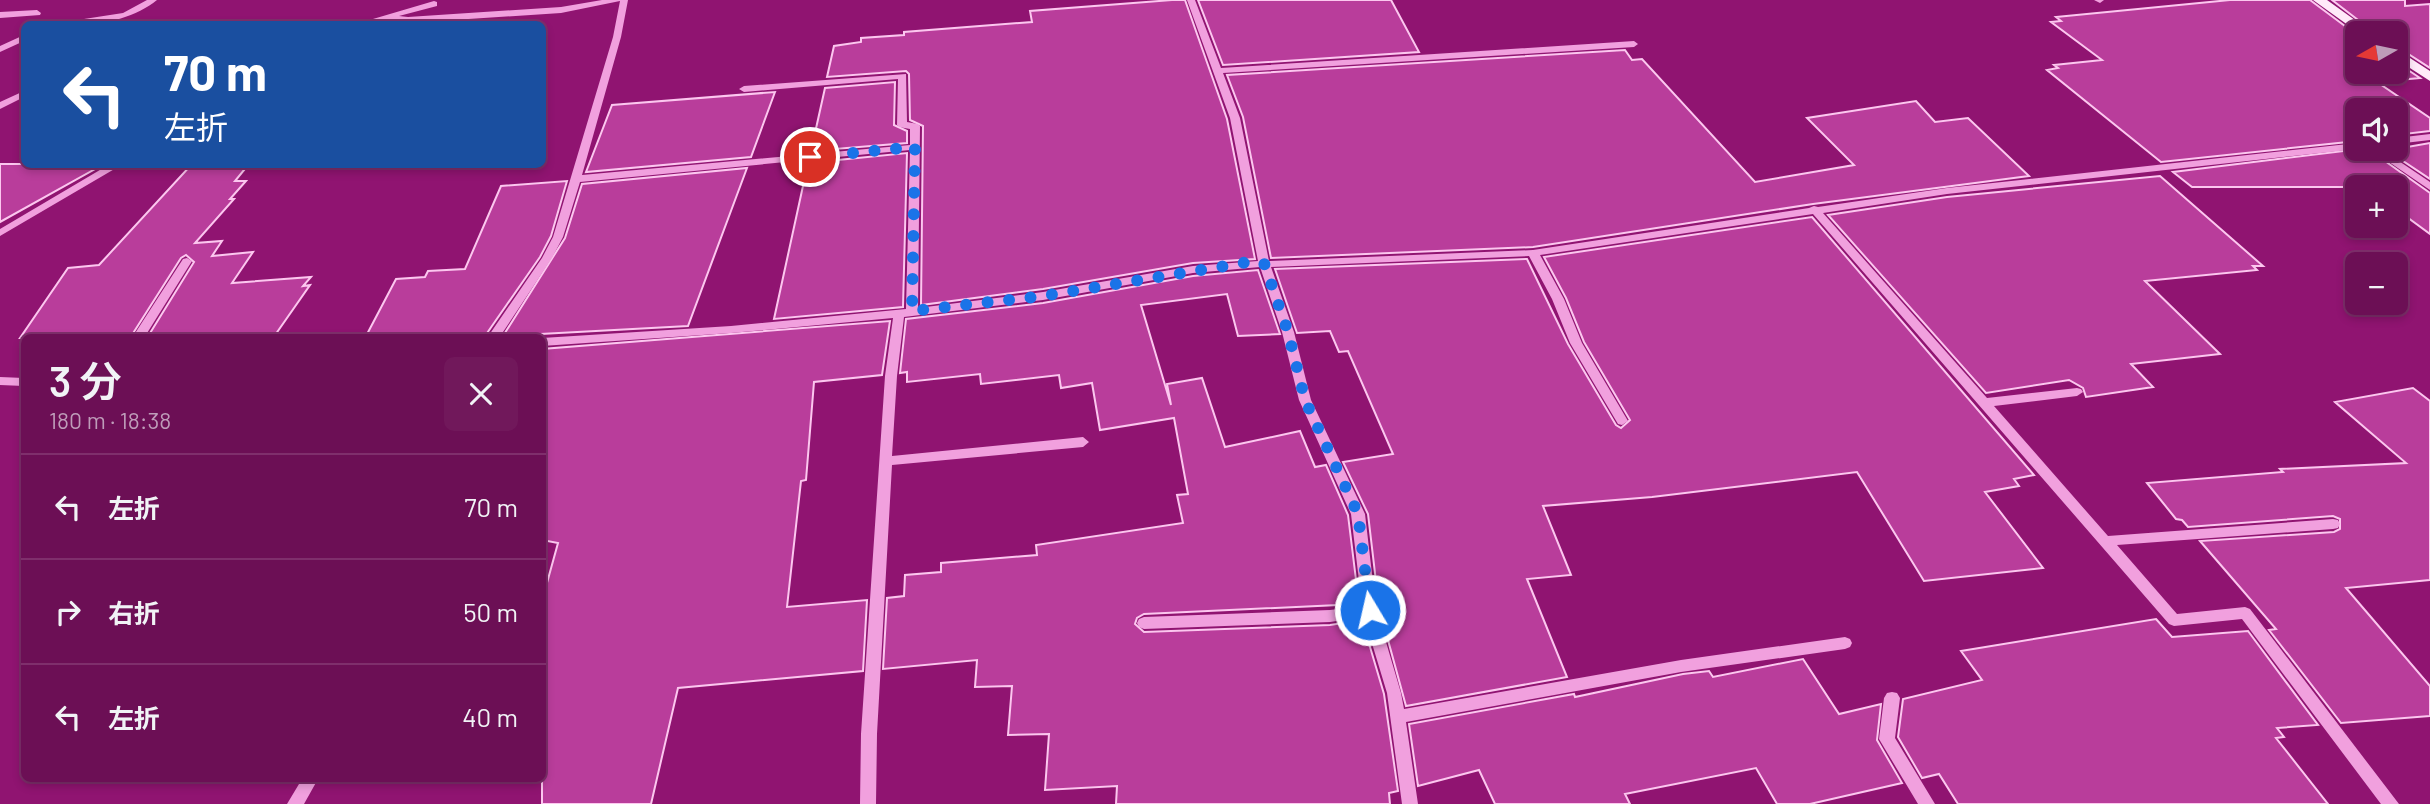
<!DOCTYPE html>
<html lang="ja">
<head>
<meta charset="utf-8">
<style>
  :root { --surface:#6c0f55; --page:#71185b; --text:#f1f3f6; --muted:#be9cb9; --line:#7f2f6c }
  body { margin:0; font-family:Barlow,"Noto Sans JP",sans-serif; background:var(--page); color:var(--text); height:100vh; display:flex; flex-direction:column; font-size:26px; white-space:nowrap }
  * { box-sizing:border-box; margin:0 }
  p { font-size:23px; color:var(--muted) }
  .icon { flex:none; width:38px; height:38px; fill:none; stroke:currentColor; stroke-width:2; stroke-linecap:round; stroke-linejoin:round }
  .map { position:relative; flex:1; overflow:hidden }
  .drawer { position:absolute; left:21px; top:334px; width:525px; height:448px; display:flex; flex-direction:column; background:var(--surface); border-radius:10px; box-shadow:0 4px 10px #0003,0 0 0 2px var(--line) }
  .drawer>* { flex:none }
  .banner { position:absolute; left:21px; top:21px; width:525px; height:147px; border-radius:10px; box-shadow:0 4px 10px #0003,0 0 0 2px var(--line); background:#1a4fa0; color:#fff; overflow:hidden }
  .needle { width:46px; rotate:261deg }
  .fabs { position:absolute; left:2345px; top:21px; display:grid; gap:14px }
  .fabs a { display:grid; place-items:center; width:63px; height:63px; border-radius:10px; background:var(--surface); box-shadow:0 4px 10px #0003,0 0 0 2px var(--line); font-size:35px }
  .pin { position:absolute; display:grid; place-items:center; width:60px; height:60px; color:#fff; margin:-30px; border:4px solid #fff; border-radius:50%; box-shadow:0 2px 7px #0007 }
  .me { position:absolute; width:77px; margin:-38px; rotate:351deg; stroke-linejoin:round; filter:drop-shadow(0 0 5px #0008) }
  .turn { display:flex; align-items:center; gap:24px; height:147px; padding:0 28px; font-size:32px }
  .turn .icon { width:91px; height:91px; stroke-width:2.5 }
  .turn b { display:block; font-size:49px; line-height:60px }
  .round { display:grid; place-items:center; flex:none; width:74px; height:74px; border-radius:10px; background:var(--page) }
  .overview { display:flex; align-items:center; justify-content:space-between; height:119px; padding:0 28px }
  h1 { font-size:42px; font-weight:600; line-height:52px }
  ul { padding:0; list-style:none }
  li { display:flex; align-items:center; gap:21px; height:105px; padding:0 28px; border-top:2px solid var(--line) }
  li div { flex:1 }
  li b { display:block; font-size:26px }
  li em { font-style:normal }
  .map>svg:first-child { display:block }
  .building { fill:#b93d9b; stroke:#fcc7ef; stroke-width:2 }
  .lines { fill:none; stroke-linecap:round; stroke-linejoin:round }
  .minor { fill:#f1a0de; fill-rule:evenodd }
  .major { fill:#ffeaf9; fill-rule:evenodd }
  .route { stroke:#1a73e8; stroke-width:12; stroke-dasharray:0 21.6 }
</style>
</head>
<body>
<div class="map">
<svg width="2430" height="804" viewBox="0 0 2430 804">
  <rect width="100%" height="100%" fill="#901471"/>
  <path class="building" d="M1172,0H1185L1227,119L1255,259L1193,263L1043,289L921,305L923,126L910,120L909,74L906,71L827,77L834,46L861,42V38L904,35V32L1032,22L1030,11Z
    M1198,0H1391L1419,52L1223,65Z
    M2230,0H2310L2357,35V72H2396V62L2420,78L2377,82L2430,118V131L2396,135V110H2357V141L2161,162L2047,70L2058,68L2054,65L2102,60L2051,22L2061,21L2056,17Z
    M2332,0H2405V6L2430,4V68L2396,46V33H2375Z
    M1625,50L1632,60L1642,59L1755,182L1854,165L1807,118L1916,101L1935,122L1968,118L2029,176L1813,204L1533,247L1271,258L1243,117L1227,75Z
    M895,82L894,125L907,131V143L811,151L825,88Z
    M775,92L751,157L586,172L612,105Z
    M2430,143V179L2385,149H2396Z
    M2360,149H2368L2430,193V234L2396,209V187H2192L2173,172Z
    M907,153L903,307L774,319L808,163Z
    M0,164H104L0,222Z
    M192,164H249L235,181H246L230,199H234L195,243L222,241L212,256L253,252L232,283L311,277L303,286L310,285L273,338H147L194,262L186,255L181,258L130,338H20L68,268L99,265Z
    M747,168L688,326L503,336L565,238L582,184Z
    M2160,176L2263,266H2253L2257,270L2145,281L2220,354L2131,364L2153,387L2086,397L2083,388L2069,380L1986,393L1828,215L1947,197Z
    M567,181L551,236L540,257L485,336L365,338L396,279L425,277L428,271L465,269L501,186Z
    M1812,217L2034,475L2014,479L2019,486L1985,492L2043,568L1924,581L1857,472L1652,497L1543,506L1571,575L1527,579L1567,677L1406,706L1379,607L1368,514L1343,462L1393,454L1348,351L1339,352L1330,331L1297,333L1275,269L1527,259L1568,344L1616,425L1621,428L1630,420L1584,342L1566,298L1544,257Z
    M1258,270L1280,334L1238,336L1227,294L1141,305L1171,405L1167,384L1202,378L1225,447L1300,431L1315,467L1326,465L1348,515L1359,604L1144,614L1137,618L1135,624L1144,632L1330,625L1362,620L1384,694L1398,791L1389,793L1390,804H1116L1117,786L1045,790L1049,734L1008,735L1012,686L975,687L977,660L883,669L887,598L904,596L905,575L941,572V563L1037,555L1036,545L1183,523L1177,495L1188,494L1174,418L1100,430L1092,383L1061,388L1059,375L981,384L980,374L907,382V372L900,373L906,319L1043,303L1193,276Z
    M890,321L882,375L814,382L806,480L801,481L787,607L867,600L863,671L678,688L651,804H542V601L558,543L542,540V349Z
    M2413,388L2430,401V580L2346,588L2430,686V716L2341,723L2269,630L2276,629L2200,541L2334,532L2340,529V519L2333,516L2188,527L2182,520L2176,519L2147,483L2283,472L2280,469L2406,463L2335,402Z
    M2156,619L2172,637L2248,631L2318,725L2277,728L2284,737L2276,738L2328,804H1958L1939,774L1922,778L1898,737L1903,699L1982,680L1961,651Z
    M1803,659L1839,714L1881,704L1877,740L1902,783L1810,804H1777L1756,768L1625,794L1630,804H1495L1479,770L1418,786L1409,724L1574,694L1575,697L1683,674L1709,671L1713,677Z"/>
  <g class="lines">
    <path class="minor" d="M147,0H157C134,19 96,27 67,24L71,21L123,13Z
      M602,0H628L621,37L582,175L910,145V129L899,127L897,125L898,79L744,92L739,89L744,86L906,74L907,122L918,124L920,126L918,308L1043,292L1193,266L1258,261L1230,118L1187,0H1195L1221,68L1634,41L1638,44L1634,47L1223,73L1240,118L1269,261L1533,250L1809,208L1814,206L1818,207L1947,188L2357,143V149L1947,194L1823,213L1987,398L2077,388L2081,389L2083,392L2077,396L1994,406L2108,536L2333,519L2338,520L2340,524L2338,528L2333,529L2117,545L2177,614L2245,607L2250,609L2399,804H2381L2242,619L2174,626L2169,624L1813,214L1540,255L1564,299L1582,343L1628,421L1622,425L1618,424L1570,343L1552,299L1529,256L1271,267L1294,332L1311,400L1365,514L1376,608L1401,693L1404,709L1681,660L1845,637L1850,639L1852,643L1850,647L1845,649L1681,672L1406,722L1418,804H1402L1387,693L1364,617L1330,622L1144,629L1139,627L1137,623L1139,619L1144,617L1330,610L1362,606L1351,514L1299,400L1282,332L1260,267L1193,273L1043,300L904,317L897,376L892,456L1083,437L1089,442L1083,447L892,465L877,734L876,804H860L861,734L885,376L893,318L731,333L542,346V338L731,326L906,309L910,150L580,182L563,237L552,258L499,338H487L542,258L553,237L613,37L620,1L561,13L408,23L388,19L368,24H356L434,1L437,2V6L399,16L408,17L561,7Z
      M2094,0H2104L2100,3Z
      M37,10L41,13L40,15L0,18V12Z
      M24,35V41L0,52V46Z
      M24,91V97L0,109V102Z
      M2430,134V140L2396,144V138Z
      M2370,149H2381L2430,182V190Z
      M110,164H123L0,236V229Z
      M187,258L192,261L144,338H132L183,259Z
      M0,377L24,378V386L0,385Z
      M1892,692L1897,693L1900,698L1895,738L1935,804H1918L1879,739L1884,698L1887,693Z
      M302,779H318L304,804H287Z"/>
    <path class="major" d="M2313,0H2327L2373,33H2359Z
      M2396,49L2430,71V81L2396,59Z"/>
  </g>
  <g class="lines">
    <path class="route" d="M810,157L915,147L912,311L1043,296L1249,262L1264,263L1288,332L1305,400L1358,514L1370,610"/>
  </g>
</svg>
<div class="fabs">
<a><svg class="needle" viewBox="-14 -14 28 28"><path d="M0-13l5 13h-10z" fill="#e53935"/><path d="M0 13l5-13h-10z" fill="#be9cb9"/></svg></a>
<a><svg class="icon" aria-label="sound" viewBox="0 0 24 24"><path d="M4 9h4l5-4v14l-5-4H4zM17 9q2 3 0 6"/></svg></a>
<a>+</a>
<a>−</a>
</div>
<div class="pin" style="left:810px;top:157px;background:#d93025"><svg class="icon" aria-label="arrive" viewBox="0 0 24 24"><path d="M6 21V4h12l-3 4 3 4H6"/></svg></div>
<svg class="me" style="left:1370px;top:610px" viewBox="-20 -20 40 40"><circle r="17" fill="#1a73e8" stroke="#fff" stroke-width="3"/><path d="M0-11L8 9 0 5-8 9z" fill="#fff"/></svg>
<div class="banner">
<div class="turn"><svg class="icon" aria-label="left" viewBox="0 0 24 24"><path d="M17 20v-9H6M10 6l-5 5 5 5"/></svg><div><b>70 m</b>左折</div></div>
</div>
<section class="drawer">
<div class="overview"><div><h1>3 分</h1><p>180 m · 18:38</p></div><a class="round"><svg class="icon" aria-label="close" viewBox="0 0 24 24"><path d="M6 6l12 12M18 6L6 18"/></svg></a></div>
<ul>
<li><svg class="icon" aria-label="left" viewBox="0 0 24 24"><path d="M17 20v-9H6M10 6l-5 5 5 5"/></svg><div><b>左折</b></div><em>70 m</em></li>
<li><svg class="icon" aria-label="right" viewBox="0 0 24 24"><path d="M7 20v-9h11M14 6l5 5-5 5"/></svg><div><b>右折</b></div><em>50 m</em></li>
<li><svg class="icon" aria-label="left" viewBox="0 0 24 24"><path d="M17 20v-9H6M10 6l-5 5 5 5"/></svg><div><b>左折</b></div><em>40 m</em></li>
</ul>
</section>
</div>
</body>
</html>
